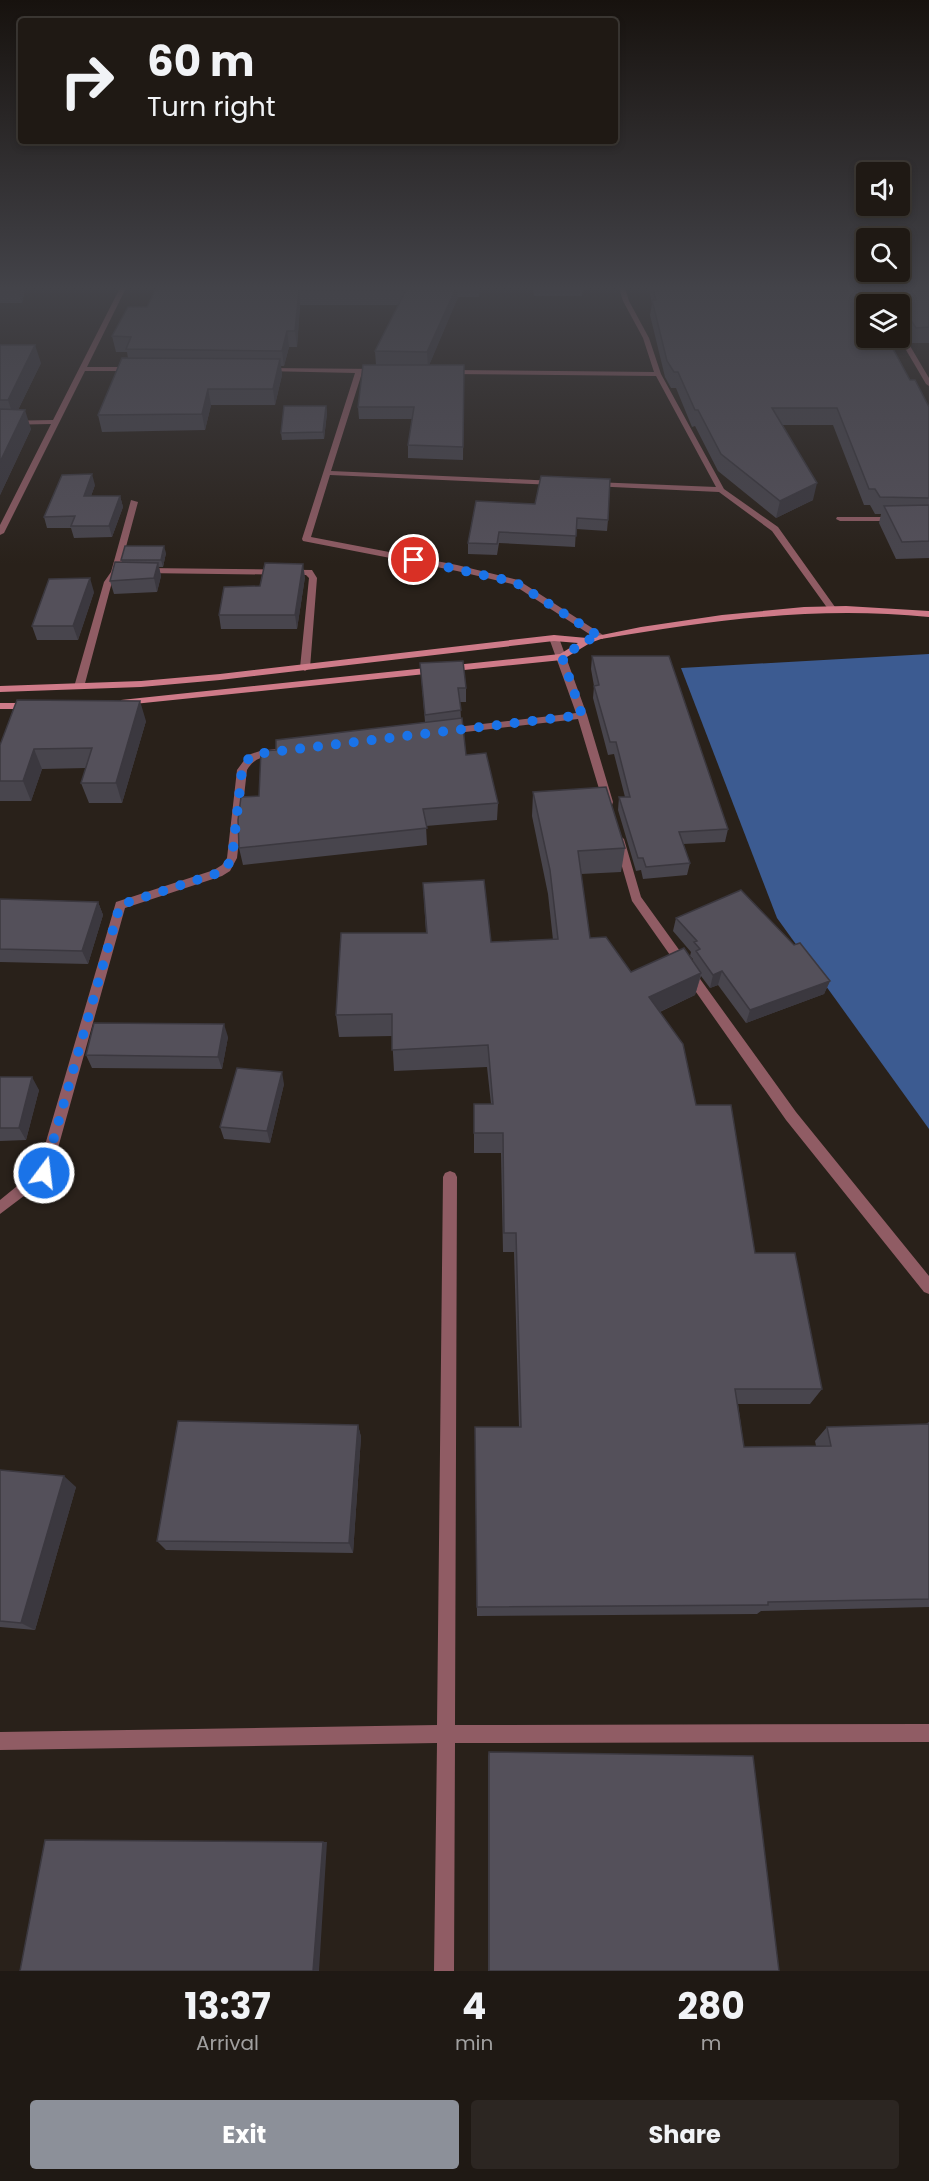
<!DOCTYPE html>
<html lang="en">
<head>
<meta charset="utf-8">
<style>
  :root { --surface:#1f1914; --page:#2c2622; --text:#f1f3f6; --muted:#a1a0a0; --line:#3c3834; --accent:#8c9099 }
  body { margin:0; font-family:Poppins,sans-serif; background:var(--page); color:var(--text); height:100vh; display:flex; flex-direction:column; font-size:22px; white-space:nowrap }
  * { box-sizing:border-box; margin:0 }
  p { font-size:20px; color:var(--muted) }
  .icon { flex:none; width:33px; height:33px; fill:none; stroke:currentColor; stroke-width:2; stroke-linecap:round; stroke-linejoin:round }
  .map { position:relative; height:1971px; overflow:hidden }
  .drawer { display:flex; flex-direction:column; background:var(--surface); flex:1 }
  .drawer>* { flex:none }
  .top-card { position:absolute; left:18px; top:18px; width:600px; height:126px; border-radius:6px; box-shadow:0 3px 9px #0003,0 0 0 2px var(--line); background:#1f1914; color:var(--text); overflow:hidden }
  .controls { position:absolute; left:856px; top:162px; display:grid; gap:12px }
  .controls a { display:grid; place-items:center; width:54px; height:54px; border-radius:6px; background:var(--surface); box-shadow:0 3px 9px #0003,0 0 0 2px var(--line); font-size:30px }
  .pin { position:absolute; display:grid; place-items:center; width:51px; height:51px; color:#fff; margin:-26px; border:3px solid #fff; border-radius:50%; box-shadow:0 2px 6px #0007 }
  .me { position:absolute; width:66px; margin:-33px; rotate:15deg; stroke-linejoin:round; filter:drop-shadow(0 0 4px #0008) }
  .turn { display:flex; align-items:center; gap:21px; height:126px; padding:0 30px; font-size:27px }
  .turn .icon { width:78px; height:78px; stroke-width:2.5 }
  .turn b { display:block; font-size:42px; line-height:51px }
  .eta { display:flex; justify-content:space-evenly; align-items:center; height:102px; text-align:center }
  .eta b { font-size:36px; font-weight:700; line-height:42px }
  .action { display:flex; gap:12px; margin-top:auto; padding:12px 30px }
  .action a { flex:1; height:69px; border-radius:6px; background:var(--accent); color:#fff; font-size:24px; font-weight:700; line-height:69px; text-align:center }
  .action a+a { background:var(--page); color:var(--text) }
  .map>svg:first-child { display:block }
  .water { fill:#3c5b91 }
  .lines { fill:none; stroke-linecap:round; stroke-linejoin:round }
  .service { fill:#905c64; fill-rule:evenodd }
  .minor { fill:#905c64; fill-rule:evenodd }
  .secondary { fill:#cf7b89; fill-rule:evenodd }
  .wall { fill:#48454d; fill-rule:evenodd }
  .shaded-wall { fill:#3b383f }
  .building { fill:#54505a; stroke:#3b383f; stroke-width:1.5 }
  .route { stroke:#1a73e8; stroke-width:10; stroke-dasharray:0 18 }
</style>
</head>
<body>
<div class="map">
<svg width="929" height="1971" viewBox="0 0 929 1971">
  <rect width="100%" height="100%" fill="#29211a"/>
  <path class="water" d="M929,654V1129L777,918L681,668Z"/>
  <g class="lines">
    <path class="service" d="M837,517H895L899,519L895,521H840L836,519Z"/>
    <path class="minor" d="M120,288H126L87,367H132L135,369L132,371H85L4,533L0,535V525L51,424L0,425V421L53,420Z
      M619,288H625L629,301L649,338L661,374L724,489L778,527L835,607L834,609H828L772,531L719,492L591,486V482H594L716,487L656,376L450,374L447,372L450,370L654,372L643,338L623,301Z
      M900,332L903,334L929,378V386L926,384L899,338Z
      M267,368L378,369L381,371L378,373H362L331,471L556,481L560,483L556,485L330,475L311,537L457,565L518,580L603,635V639H597L512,584L457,571L303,541L302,539L355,373L265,371V369Z
      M131,500L138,502L120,569L127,568L131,571L118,574L112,582L84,687L82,689H76L74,687L104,582L111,572Z
      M145,568L312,570L317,578L310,668L305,671L300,668L309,578L306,575L142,573V569Z
      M554,635L559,638L587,715L613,802L612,805L608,806L603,802L578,719L448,734L443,731L448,728L576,713L549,638Z
      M276,749L280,750V754C266,757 255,756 247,770L237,858L230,871L222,876L125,908L51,1173L49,1177L0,1214V1200L38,1169L116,902L214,870L222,865L227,858L237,770L248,755L260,751Z
      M619,835L624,839L641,897L796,1112L929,1276V1294L924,1292L786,1120L632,901L614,839Z
      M450,1171L455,1173L457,1177L455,1725L929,1724V1742L455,1743L454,1971H434L437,1743L0,1750V1732L437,1725L443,1177L445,1173Z"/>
    <path class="secondary" d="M846,606L929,611V617C815,606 713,620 601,639L590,643L562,660L124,705L121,704V700L560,654L578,643L554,641L220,680L141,687L0,692V686L141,681L220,674L554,635L587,638L641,627L722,615L804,607Z
      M0,703H29L34,706L29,709H0Z"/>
  </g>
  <path class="wall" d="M0,288H25L22,303H0Z
    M156,288H480L479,297H458L429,365H464L463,460L408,458V445L412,419H359L358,407L376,365L375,351L399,305H300L297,347H289L284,366H281L282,375L275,405H211L205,430L102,432L98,415L128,358L127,352H116L112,336L147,307Z
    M533,288H583L582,296H534Z
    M649,288H881L882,290L887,291L888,288H929V343H911L905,333L903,332L900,344H891L910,380L929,407V558L896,559L879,523L881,514H875L870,505H864L833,425H781L813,500L776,518L718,471L695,426L692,427L676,388H671L665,377L650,315L652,304ZM900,304V338H867Z
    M0,345L41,363L18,410L31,429L0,495Z
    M326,406L327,413L324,439L282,440L281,433Z
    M95,485L91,496H120L123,507L112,537L74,538L71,528H47L44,517Z
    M476,501L608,520L607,531L576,529L575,547L499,543L497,555L468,554V543Z
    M166,553L163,567H159L161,576L157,592L114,594L110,581L122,562L121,560Z
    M305,577L297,629H221L219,615Z
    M94,592L78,640H37L32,626Z
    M592,656L728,829L725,842L683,844L690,863L687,875L643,879L641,870L636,871L618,810L619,797H625L614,754L608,755L593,698L594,686L591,669Z
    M420,663L466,688V702H460L461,718L466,755L498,803L497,820L426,826L427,845L243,865L239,848L276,750L425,722Z
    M146,721L122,803H89L81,783L86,768L42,769L31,801H0V745Z
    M533,792L625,848L621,872L581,874L590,938L631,972L693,961V959L690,956L691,952L673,931L676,918L830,981L824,994L746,1023L718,985L710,988L701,976L695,995L660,1012L755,1253L822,1389L810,1404H738L744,1447L816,1446L815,1441L827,1427L926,1424L929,1422V1607L761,1611L757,1614L477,1616L475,1427H519L514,1252H503L501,1153H474V1104H491L487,1067L394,1071L392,1036L339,1037L336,1015L426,933L423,883L491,942L553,940L548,894L532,816Z
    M0,899L98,902L103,915L88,964L0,962Z
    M228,1037L222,1069L92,1068L86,1055Z
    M0,1077L39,1090L26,1140L0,1141Z
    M284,1084L270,1143L224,1139L220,1127Z
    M358,1425L361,1437L353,1553L166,1550L157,1541Z
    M0,1470L76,1487L35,1630L0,1627Z
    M489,1752L779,1971H488V1756Z"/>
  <path class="shaded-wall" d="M17,288H25L22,303Z
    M456,288H458V297L428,368L427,352Z
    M299,290L300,305L297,347L295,331Z
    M287,331L289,347L284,366L282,351Z
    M35,345L41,363L14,418L8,400Z
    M280,359L282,375L275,405L273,389Z
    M208,389L211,405L205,430L202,414Z
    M326,406L327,413L324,439L323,432Z
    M25,410L31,429L0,495V462Z
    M92,474L95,485L87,507L84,496Z
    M817,483L813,500L776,518L780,501Z
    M120,496L123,507L112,537L109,526Z
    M164,546L166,553L163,567L161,560Z
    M158,563L161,576L157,592L154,578Z
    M303,564L305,577L297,629L295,615Z
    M90,578L94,592L78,640L73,626Z
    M140,701L146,721L122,803L116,783Z
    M34,749L42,769L31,801L23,781Z
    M98,902L103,915L88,964L82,951Z
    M722,971L718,985L710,988L713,975Z
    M701,973L695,995L644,1019L649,997Z
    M830,981L824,994L746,1023L750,1010Z
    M224,1024L228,1037L222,1069L218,1057Z
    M282,1072L284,1084L270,1143L267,1131Z
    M32,1077L39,1090L26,1140L19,1128Z
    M358,1425L361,1437L353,1553L349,1543Z
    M64,1476L76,1487L35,1630L21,1623Z
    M323,1842H327L319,1971H313Z"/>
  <path class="building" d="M156,288H456L427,352L375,351L406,290H299L295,331H287L282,351L126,349L131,337L112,336L128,307H147Z
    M653,288H881L882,290L890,291L892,289V288H929V327L916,328L909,317L904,314L901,322L904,328H900V304H867V338H887L910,380H915L929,407V498L880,497L875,489H869L837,408H772L817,483L780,501L721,454L698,410H695L678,372H674L667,361L652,300H656Z
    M0,345H35L8,400H0Z
    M122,358L280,359L273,389H208L202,414L98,415Z
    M363,365H464L463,447L408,445L414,407H358Z
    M284,406H326L323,432L281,433Z
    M0,409L25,410L0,462Z
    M92,474L84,496H120L109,526H71L75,516L44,517L62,475Z
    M541,476L610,479L608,520L577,518L576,536L499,532L497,544L468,543L476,501L535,504Z
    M929,505V541L902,542L884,506Z
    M125,546H164L161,560H121Z
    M115,562L158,563L154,578L110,581Z
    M265,563L303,564L295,615H219L224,587L260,586Z
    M90,578L73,626H32L49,579Z
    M592,656H669L728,829L679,832L690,863L646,867L643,858H638L619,797H630L616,742H610L594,686L599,685Z
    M463,661L466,688H458L461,710L425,715L420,663Z
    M17,700L140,701L116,783H81L92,748L34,749L23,781H0V745Z
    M462,718L466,755L486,753L498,803L423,809L427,828L239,848L238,820L241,797L259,796L261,751L276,750V740Z
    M606,787L625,848L578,851L590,938L606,937L631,972L684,948L701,973L649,997L683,1044L696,1105H731L755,1253H795L822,1389H735L744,1447L831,1446L827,1427L929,1424V1599L768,1602V1605L477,1607L475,1427H521L516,1233H504L503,1133H474V1104H493L488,1045L392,1050V1014L336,1015L341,933H427L423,883L484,880L491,942L558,939L550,870L533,792Z
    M741,890L794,945L800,943L830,981L750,1010L722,971L713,975L696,951L700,949L694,942L697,941L676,918Z
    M0,899L98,902L82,951L0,949Z
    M94,1023L224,1024L218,1057L86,1055Z
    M237,1068L282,1072L267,1131L220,1127Z
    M0,1077H32L19,1128H0Z
    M178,1421L358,1425L349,1543L157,1541Z
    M0,1470L64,1476L21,1623L0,1621Z
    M489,1752L753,1756L779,1971H489Z
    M45,1840L323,1842L313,1971H20Z"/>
  <linearGradient id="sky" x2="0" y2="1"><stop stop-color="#17120e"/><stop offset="0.51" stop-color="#434349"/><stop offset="1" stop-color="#434349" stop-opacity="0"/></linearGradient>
  <rect width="929" height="564" fill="url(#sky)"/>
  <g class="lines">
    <path class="route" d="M44,1173L120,905L218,873L226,868L232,858L242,770L246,761L255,754L582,715L562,657L587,640L600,637L515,582L414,560"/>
  </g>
</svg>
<div class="controls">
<a><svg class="icon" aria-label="sound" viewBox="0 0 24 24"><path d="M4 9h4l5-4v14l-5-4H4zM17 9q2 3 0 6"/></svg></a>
<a><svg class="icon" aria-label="search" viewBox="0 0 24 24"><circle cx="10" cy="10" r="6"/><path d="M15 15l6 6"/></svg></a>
<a><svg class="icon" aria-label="layers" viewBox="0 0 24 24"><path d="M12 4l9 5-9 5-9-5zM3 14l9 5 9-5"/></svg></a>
</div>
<div class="pin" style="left:414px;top:560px;background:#d93025"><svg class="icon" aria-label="arrive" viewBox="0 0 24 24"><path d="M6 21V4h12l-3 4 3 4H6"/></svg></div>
<svg class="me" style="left:44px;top:1173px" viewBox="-20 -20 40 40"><circle r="17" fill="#1a73e8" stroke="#fff" stroke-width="3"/><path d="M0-11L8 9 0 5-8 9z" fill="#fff"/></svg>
<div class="top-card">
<div class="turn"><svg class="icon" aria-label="right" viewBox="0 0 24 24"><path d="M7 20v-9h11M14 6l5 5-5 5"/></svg><div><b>60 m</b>Turn right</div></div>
</div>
</div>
<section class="drawer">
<div class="eta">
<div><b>13:37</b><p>Arrival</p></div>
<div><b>4</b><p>min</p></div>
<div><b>280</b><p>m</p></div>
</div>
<div class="action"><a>Exit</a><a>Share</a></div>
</section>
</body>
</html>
